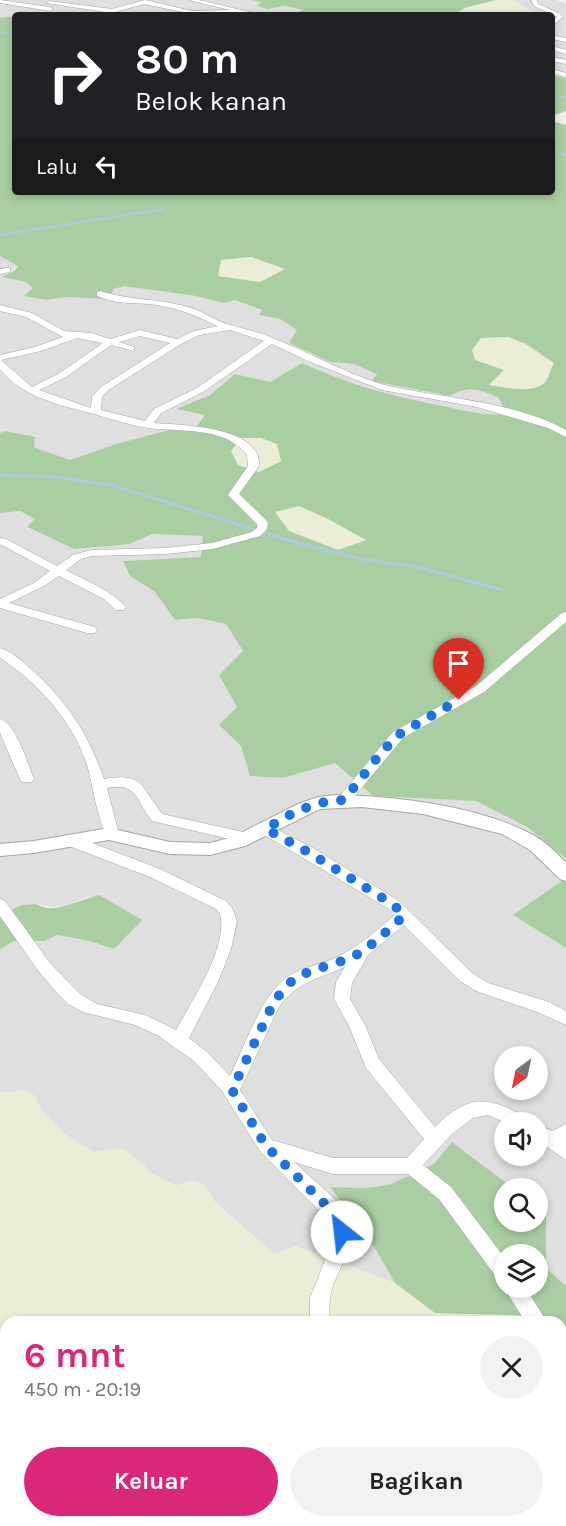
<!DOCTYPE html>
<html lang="id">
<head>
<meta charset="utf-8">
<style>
  :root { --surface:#fff; --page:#f2f2f2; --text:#202124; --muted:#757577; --accent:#db2777 }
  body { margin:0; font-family:Karla,sans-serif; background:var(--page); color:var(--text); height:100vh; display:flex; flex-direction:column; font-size:22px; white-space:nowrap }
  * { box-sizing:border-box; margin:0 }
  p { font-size:20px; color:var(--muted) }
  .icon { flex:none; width:33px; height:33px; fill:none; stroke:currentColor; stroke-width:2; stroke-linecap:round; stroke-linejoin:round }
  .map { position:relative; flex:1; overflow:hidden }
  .panel { position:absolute; left:0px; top:1316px; width:567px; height:212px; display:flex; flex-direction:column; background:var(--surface); border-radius:18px 18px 0 0; box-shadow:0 3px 9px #0003 }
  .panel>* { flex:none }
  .top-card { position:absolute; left:12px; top:12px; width:543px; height:183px; border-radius:6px; box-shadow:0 3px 9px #0003; background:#202124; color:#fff; overflow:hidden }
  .needle { width:39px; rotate:213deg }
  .tools { position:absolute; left:494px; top:1046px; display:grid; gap:12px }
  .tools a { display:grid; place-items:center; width:54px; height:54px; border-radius:50%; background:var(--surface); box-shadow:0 3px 9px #0003; font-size:30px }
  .pin { position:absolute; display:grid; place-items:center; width:51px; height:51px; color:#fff; margin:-62px -26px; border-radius:50% 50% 50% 0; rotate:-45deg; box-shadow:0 0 6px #0007 }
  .pin .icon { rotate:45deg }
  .me { position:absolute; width:66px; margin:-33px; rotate:331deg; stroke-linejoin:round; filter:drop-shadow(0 0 4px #0008) }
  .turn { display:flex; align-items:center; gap:21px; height:126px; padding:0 24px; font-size:27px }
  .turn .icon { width:78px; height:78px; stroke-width:2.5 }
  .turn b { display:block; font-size:42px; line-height:51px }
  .then { display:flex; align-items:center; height:57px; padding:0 24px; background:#0003; gap:12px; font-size:22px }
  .round { display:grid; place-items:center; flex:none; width:63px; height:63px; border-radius:32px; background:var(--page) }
  .overview { display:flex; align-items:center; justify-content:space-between; height:102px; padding:0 24px }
  h1 { font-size:36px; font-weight:700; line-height:45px; color:var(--accent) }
  .button { display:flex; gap:12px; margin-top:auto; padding:12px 24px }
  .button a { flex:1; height:69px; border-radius:36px; background:var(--accent); color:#fff; font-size:24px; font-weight:700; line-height:69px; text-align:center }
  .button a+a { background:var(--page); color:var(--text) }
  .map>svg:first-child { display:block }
  .residential { fill:#e0dfdf; fill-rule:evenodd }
  .farmland { fill:#eaeed6 }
  .forest { fill:#a9cea1; fill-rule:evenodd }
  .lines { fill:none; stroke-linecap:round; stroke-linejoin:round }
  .stream-far2 { stroke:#adccdc; stroke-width:1.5 }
  .stream-far1 { stroke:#adccdc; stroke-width:2 }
  .stream { stroke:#adccdc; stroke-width:3 }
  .minor-casing { stroke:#a6a6a6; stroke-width:1 }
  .tertiary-casing { stroke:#a6a6a6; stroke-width:2 }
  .minor { fill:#fff; fill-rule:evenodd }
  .tertiary { fill:#fff; fill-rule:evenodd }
  .route { stroke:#1a73e8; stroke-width:10; stroke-dasharray:0 18 }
</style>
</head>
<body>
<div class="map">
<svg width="566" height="1526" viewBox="0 0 566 1526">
  <rect width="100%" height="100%" fill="#f1efe9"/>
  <path class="residential" d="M0,0H251L262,2L267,9L285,6L304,11L297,14L299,15H20L0,18Z
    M513,0H556L566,4V78L552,75V15H537Z
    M0,256L18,266L3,277L26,282L34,288L25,295L45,300L67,297L107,299L114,289L124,286L196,296L224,303L235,300L263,310L259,315L280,319L297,330L289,344L330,362L353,364L377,374L373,380L482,391L498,397L507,415H484L405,399L328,375L302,363L270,382L235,374L210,395L178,408L205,415L193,431L169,430L116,444L70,460L34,447L35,437L5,431L0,433Z
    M20,511L36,519L27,528L74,549L130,544L152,534L203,536L201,557L123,561L130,576L155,592L175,620L198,618L226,624L243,651L219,675L237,707L220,725L241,746L250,776L283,778L335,763L373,796L476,801L527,827L566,859V878L513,915L566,948V1286L546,1268V1213L537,1206V1188H513L453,1143L434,1164L389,1185L364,1188L330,1187L369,1238L395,1283L295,1246L274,1254L215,1202L203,1184L192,1180L176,1186L148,1171L144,1165L123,1149L93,1152L65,1134L40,1109L36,1097L26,1090L1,1093L0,1091V949L14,941H43L57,935L90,941L114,949L141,920L90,896L58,908L35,904L0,915V513ZM504,1056H537V1089H504ZM504,1122H537V1155H504Z"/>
  <path class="farmland" d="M495,0H513L537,15H453L465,8Z
    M251,257L286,268L260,282L218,276L220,260Z
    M481,337H508L526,344L554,363L546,380L540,385L520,389L488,385L504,370L475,360L472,350Z
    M241,438H261L277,444L281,461L259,472L238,465L231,451Z
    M299,506L328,519L367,540L338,550L301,537L289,531L274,512Z
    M26,1090L36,1097L40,1109L65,1134L92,1152L123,1148L144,1165L148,1171L175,1186L192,1180L203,1184L215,1202L274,1254L295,1246L395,1283L435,1313L544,1316L548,1321L6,1322V1521H464L463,1526H0V1091L2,1093Z"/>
  <path class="forest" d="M251,0H495L465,8L453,15H299L296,13L303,10L285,6L267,9L257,6L261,2Z
    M15,16V192H552V121L566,125V859L527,827L476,801L373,796L335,763L283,778L250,776L241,746L219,725L237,707L219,675L243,651L226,624L198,618L175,620L155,592L130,576L123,561L201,557L203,536L152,534L130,544L74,549L27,527L35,519L20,511L0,513V433L5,431L35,437L34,447L70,460L116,444L169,430L193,431L205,415L176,409L210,395L235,374L270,382L302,363C347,384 395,397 443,406C464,411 485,416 507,414L498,397C479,390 469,385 450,396L372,381L377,374L353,364L330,362L289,343L297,330L280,319L259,315L262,310L235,300L224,303L196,296L124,286L114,289L108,299L67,297L45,300L24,296L33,288L26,282L2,277L14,271L18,266L0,256V18ZM251,257L285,269L260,282L218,276L221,260ZM508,337L526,344L554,363C551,368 549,376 546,381C534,395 504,387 489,385L504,370L475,360L472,350L481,338ZM241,438H261L277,444L281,461L259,472L238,465L231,451ZM299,506L328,519L366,540L338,550L289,531L275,512Z
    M552,75L566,78V111L552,116Z
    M566,878V948L513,915Z
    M99,895L142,920L114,949L90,941L57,935L44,941H14L0,949V915L22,905L35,904L46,908H58Z
    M452,1142L513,1188H504V1221H537V1206L546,1213V1268L566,1286V1349L561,1342V1322L548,1321L544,1316L435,1313L395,1283L369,1238L330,1187L364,1188L389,1185L434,1164ZM504,1254H537V1287H504Z
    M561,1419L566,1420V1526H463L464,1521H561Z"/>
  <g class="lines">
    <path class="stream-far2" d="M0,32L15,33
      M552,96L566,97"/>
    <path class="stream-far1" d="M552,150L566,155
      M0,235L164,209"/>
    <path class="stream" d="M0,475L56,477L111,485L298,543L362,559L418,567L502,590"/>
    <defs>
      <path id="minor" d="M0,0L50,7L53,9L50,11L0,3Z
        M145,0L192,11L230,10L189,0H199L262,15L239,12L216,15L192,14L144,4L112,13L46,3L49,1L112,9Z
        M531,0H537L538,4L559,13L563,17L552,26V21L557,17L534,6Z
        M552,35L566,38V42L552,39Z
        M552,46L566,50V54L552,50Z
        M552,57L566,60V64L552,61Z
        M552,69L566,73V77L552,73Z
        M7,268H10V272L0,274V269Z
        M100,291C131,301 163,298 194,309C205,313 216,321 227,324C243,329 260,332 275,339C311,353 352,377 389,386C447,399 512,401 566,430V437L548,428L477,407L382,390L308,361L272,344L203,392L161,413L154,423C180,425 262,426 259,466L239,494L267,521L268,523L267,529L260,536L213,549L166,554L92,556L81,559L66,570C86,581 111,590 126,607L124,610H116L104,599L59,576L42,587L9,603L95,627L97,630L95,633H87L0,608V599L34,583L50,571L0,544V538L6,539L57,566L73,555L91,550L166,548L212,543L252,532L257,528V524L228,495L248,466L247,455C225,426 180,432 148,428C129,425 111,419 94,414C60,405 23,398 0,369V355L35,347L63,337L26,317L0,311V305L32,313L64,331L91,333L110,339L140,330L177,339L194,331L218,326C199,317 178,308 157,305C136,302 116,305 97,296V292ZM230,330L264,341L197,388L154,409L145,421L101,410L102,397L107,391L181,344L199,335ZM140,336L170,343L101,387L92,396L91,408L39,390L66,377L111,345L134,351V347L119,342ZM77,338L103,343L60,373L32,387L1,360L41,351Z
        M566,612V622L484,692L403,738L349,803H339L337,800L339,797L393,732L476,686L562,613Z
        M0,648C11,651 22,661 31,669C66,700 89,735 104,779C117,777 130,775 141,784L162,814L252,834L254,838L252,842L247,843L152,821C136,801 138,782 107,788L119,834L117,838H107C101,827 93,792 91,781C82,731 41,684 0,658Z
        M0,719C16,724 28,764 34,779L32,782H22L20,779L0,733Z
        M266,824L313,848L399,901L472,973L488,983L549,1002L566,1011V1025L537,1012L476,991L460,981L404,925L368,955L352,983L350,999L365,1025L379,1059L435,1127C467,1095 487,1095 525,1117L528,1122H504L488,1115L473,1118L452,1134L423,1165L451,1187L504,1257V1281L497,1278L439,1199L408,1174H333L294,1162C309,1176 337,1199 348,1214C363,1236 338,1268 332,1289C329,1300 329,1310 330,1322H310V1298L329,1250L332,1224L260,1151L222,1091L194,1061L157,1035L135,1025L83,1012L68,1004L58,994L39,972L0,916V899L5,901L50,963L80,994L97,1004L145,1015L176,1030C191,1002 229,946 220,914L216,909L150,877L64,844L62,840L64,836H74L160,869L226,901L232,908L237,921L231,949L218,982L189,1038L206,1051L230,1076C244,1048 258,1005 280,983C295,968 317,966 335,958C358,947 375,932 395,915L389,909L261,833L259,829L261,825ZM345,967L336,982L334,999L349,1026L366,1068L424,1139L407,1158H333L272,1140L240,1090L279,1007C299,980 317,980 345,967Z
        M537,1124L552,1131L566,1124V1160L537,1140Z
        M504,1287H525L547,1322H525Z
        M561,1347L566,1349V1375L561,1373Z"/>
      <path id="tertiary" d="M337,795C395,796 479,806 531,834C543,840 554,850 563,860L566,862V881L560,879L530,850L502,834L423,814L362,807L320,809L245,846L210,855L170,854L109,840L34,853L0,856V844L34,841L109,828L170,842L210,843L233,837L298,804L318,797Z"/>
    </defs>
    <use href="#minor" class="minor-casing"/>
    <use href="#tertiary" class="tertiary-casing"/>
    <use href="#minor" class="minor"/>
    <use href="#tertiary" class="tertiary"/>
  </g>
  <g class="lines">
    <path class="route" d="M342,1232L340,1220L336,1215L266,1146L232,1090L273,1004C279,995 286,985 295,979C315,966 343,965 364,950C378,940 391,927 404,916L394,905L308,852L266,829C291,813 314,801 344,800L381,753L398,735L459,700"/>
  </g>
</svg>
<div class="tools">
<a><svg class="needle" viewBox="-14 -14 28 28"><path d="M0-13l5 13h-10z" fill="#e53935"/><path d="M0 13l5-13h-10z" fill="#757577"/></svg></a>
<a><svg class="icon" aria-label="sound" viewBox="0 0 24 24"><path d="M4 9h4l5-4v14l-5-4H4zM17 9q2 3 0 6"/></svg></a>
<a><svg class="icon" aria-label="search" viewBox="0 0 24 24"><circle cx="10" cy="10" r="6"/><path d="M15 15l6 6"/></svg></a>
<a><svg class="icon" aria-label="layers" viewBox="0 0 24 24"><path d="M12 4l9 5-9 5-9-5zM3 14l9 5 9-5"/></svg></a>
</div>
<div class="pin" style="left:459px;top:700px;background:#d93025"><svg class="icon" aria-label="arrive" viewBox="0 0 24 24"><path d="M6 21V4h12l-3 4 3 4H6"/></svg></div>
<svg class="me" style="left:342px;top:1232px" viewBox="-20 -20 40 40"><circle r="19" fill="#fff"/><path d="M0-13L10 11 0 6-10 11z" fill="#1a73e8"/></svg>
<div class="top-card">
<div class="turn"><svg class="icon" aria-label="right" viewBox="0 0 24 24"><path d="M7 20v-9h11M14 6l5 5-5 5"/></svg><div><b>80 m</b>Belok kanan</div></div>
<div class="then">Lalu<svg class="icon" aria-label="left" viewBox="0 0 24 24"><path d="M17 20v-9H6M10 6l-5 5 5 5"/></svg></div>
</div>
<section class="panel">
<div class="overview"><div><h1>6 mnt</h1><p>450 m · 20:19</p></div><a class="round"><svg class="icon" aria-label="close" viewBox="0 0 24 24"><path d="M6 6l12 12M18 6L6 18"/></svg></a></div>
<div class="button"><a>Keluar</a><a>Bagikan</a></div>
</section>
</div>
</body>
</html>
